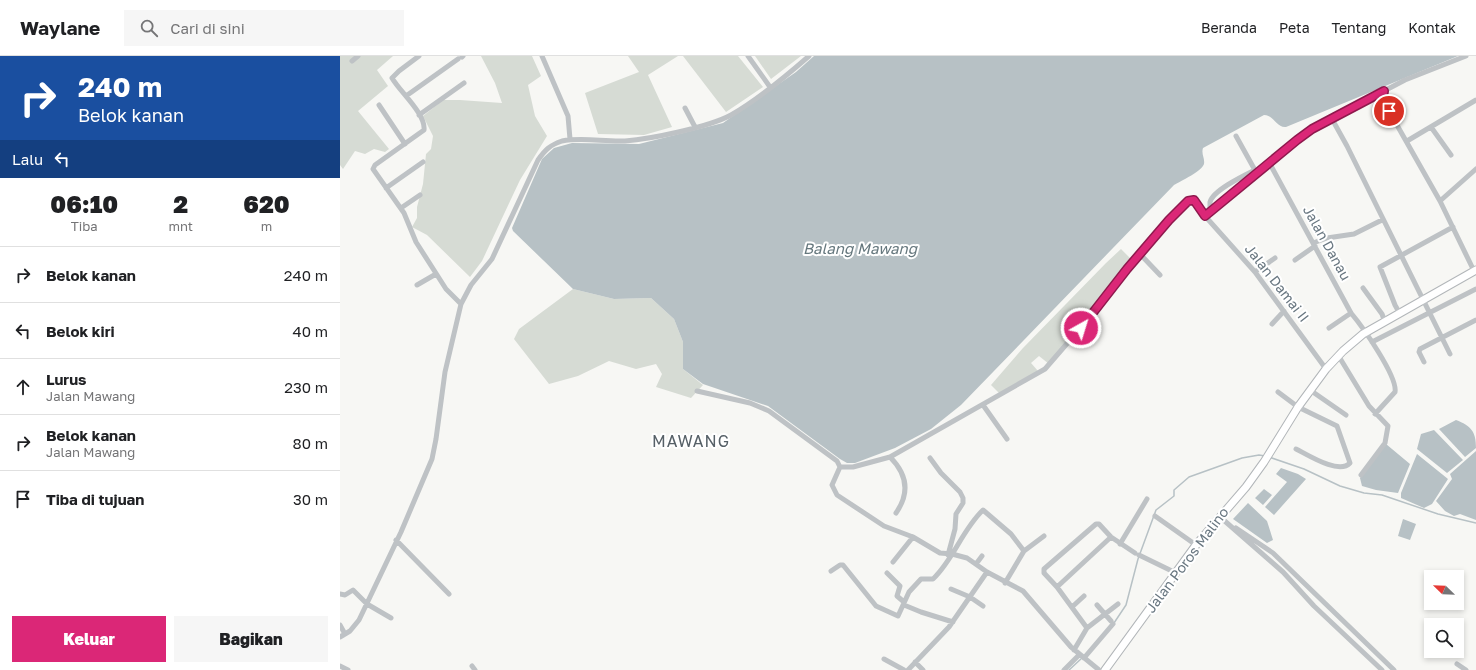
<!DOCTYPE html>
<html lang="id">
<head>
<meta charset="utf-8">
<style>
  :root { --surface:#fff; --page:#f6f6f6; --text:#202124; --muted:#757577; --line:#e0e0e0; --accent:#db2777 }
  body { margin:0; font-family:"Golos Text",sans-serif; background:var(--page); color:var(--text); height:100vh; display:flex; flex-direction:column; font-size:15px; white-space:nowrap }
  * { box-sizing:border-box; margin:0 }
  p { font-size:13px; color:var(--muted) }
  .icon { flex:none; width:22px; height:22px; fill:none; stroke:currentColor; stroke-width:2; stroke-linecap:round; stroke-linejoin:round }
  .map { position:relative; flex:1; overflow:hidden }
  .details { display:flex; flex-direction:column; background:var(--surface); width:340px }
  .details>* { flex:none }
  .hud { background:#1a4fa0; color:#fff; overflow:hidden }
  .needle { width:26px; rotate:293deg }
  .fabs { position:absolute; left:1084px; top:514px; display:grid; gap:8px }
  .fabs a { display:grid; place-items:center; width:40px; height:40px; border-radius:0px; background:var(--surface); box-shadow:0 2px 6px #0003; font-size:20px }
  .pin { position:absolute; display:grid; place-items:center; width:34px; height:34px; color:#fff; margin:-17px; border:2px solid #fff; border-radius:50%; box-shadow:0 1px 4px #0007 }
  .me { position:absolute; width:44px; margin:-22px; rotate:39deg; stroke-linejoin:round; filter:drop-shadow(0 0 3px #0008) }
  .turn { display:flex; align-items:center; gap:14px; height:84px; padding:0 12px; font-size:18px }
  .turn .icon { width:52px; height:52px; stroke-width:2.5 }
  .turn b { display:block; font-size:28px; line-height:34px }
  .then { display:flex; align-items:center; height:38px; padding:0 12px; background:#0003; gap:8px; font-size:15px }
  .eta { display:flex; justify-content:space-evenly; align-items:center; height:68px; text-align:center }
  .eta b { font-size:24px; font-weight:800; line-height:28px }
  .action { display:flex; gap:8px; margin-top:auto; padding:8px 12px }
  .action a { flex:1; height:46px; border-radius:0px; background:var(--accent); color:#fff; font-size:16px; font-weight:800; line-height:46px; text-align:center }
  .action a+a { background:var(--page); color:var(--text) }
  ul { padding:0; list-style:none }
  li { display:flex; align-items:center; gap:12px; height:56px; padding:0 12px; border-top:1px solid var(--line) }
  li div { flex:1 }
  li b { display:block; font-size:15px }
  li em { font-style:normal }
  header { display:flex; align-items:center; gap:24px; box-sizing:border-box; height:56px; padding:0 20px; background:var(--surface); border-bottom:1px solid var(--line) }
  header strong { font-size:19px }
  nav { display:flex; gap:22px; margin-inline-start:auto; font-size:14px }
  .search { width:280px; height:36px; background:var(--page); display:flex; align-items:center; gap:10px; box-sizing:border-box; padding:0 14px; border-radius:0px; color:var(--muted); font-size:15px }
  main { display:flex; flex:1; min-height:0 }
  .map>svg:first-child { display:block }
  .green { fill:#d6dbd4 }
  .water { fill:#b7c1c5 }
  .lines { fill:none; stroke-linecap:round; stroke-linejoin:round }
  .stream { stroke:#b7c1c5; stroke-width:1.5 }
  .major-casing { stroke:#b2b6b9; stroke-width:9 }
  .minor { stroke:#bec2c5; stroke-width:5 }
  .major { stroke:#fff; stroke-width:7 }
  .route-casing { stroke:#8e194d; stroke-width:10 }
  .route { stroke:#db2777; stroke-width:7 }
  .labels { text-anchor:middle; stroke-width:4; stroke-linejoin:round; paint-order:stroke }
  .street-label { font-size:14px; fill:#697781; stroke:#fff }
  .water-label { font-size:15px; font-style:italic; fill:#65777d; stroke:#fff }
  .quarter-label { font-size:16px; letter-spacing:1px; fill:#566067; stroke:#fff }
</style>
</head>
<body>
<header>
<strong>Waylane</strong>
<div class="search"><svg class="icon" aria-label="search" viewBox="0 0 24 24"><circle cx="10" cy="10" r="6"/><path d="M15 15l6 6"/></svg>Cari di sini</div>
<nav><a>Beranda</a><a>Peta</a><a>Tentang</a><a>Kontak</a></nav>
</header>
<main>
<section class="details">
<div class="hud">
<div class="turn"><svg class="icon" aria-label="right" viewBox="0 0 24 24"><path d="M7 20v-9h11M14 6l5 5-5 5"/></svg><div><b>240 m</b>Belok kanan</div></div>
<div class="then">Lalu<svg class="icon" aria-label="left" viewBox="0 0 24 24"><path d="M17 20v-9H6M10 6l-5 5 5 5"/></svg></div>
</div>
<div class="eta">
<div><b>06:10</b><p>Tiba</p></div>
<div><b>2</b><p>mnt</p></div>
<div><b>620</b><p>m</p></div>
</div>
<ul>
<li><svg class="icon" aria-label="right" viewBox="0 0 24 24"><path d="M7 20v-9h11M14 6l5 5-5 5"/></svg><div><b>Belok kanan</b></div><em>240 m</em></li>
<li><svg class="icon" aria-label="left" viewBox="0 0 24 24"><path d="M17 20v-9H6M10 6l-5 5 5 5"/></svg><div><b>Belok kiri</b></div><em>40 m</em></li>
<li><svg class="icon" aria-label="ahead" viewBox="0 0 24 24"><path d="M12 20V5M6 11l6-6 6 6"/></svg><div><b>Lurus</b><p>Jalan Mawang</p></div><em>230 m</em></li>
<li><svg class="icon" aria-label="right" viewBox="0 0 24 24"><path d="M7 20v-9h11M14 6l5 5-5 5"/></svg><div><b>Belok kanan</b><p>Jalan Mawang</p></div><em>80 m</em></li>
<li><svg class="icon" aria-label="arrive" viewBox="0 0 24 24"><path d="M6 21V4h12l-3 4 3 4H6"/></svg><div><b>Tiba di tujuan</b></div><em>30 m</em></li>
</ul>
<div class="action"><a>Keluar</a><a>Bagikan</a></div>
</section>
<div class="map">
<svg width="1136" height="614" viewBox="0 0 1136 614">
  <rect width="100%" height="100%" fill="#f7f7f4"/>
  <path class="green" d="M0,0H53L37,14L48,30L18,55L49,93L45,96L34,93L25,98L15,95L3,113L0,109Z
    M141,0H192L201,20L188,29L195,60L207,80L180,124L142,205L130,221L87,179L72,171L77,162V151L83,128L86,98L91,93L93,80L83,60L103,44H120L162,47L155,27Z
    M288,0H338L308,19L332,71L304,79L258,78L245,37L299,16Z
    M343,0H398L423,31L386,56Z
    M415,0H461L431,23Z
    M781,193L792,204L709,308L699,300L691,307L698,315L659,337L651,329L683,292L766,207Z
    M233,233L274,243L311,242L334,263L343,286V313L363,329L351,342L316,331L322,318L316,308L296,313L269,305L238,320L209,328L174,283L179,273Z"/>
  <path class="water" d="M474,0H1118L946,71C936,72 934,59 924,59L863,92C861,98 865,102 864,108C862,115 841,125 834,129L621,349L591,373L555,392L515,407H507L500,403L428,350L363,328L343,313V286L334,263L311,242L274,243L233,233L173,175L172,172L202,103L214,92L232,87L299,88L383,67L456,16Z
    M1116,364C1131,370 1136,375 1136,392L1125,401L1099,373Z
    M1094,374L1123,404L1107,417L1077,393L1081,378Z
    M1046,388L1070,408L1058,437L1036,434L1022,430L1020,422Z
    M1136,395V464L1120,458L1114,460L1105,455L1096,445L1112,423L1110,418Z
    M1077,398L1108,423L1092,448L1084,452L1061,442V437Z
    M941,412L958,418L966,423L934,459L925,451L947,426L936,418Z
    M924,433L932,439L923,449L915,442Z
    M908,447L927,465L933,484L927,487L893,463Z
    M1063,463L1076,468L1070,484L1058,480Z"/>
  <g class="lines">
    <path class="stream" d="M929,401L964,413L1000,430L1024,437L1042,439L1098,458L1136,467
      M774,567L786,549L798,503L816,454L834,440V434L849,421L902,402L919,399L925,400
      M729,614L742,602"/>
    <defs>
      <path id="major" d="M765,614L856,489L906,431L924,406L958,351L986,313L1003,295L1023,278L1136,214"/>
    </defs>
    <use href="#major" class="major-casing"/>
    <path class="minor" d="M79,0L59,15L52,22C60,36 86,58 84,74L35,109L33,113L64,157L76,186L106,233L121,248
      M202,0L228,60L230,83
      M408,0L430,31
      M1126,0L1065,24L1044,35L1043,41L1049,55L1100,145L1134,215
      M122,1L123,0
      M12,5L18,0
      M66,40L118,3
      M39,49L65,88
      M345,52L355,71
      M79,59L124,27
      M992,63L1044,35
      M1091,71L1111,99
      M896,80L916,116
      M1067,85L1136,44
      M46,132L83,106
      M1100,145L1136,113
      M61,152L80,139
      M870,156C870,153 870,149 870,146C873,134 905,119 915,114
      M865,160L915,216L986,313
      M973,187L987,182L1014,178L1042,164
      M800,198L820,219
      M955,204L975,190
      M915,216L935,202
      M77,229L96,218
      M1023,232L1042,258L1045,266
      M1060,258L1055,249L1040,211L1113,171
      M932,268L944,255
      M989,272L1011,257
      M1032,286L1136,233
      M998,299L1029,350L1048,370L1045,387L1021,419
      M1084,306L1079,296L1080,293L1136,264
      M970,334L1006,359
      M357,335L410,347L429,355L497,405L500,411H513L550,401L705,313L750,261L787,213L844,148L851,143L856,146L865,160L933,105
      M938,336L958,351L997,370L1010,407C999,419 968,399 956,393
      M643,349L667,383
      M1035,358L1055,336C1058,321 1022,270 1011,257L930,108C950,90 968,76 992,63L1007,90L1110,298
      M550,401C567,418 570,437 556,457
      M590,402L601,417L620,436L623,442V447L616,458L615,473L608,499
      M500,411L492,429L497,439L544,470L573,481L600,497L612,498L627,502L647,516L683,535L731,591L759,614
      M815,460L856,489
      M879,460L943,516L974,550L1042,614
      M896,472L933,497L1054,614
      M56,484L109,538
      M780,488L807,443
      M684,495L704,480
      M799,499L836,517
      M553,506L573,481
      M636,508L642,500
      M491,515L500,509H503L536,550L558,560L569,536L581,523H593C614,503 622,474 643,454L671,478L684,495L665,527
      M547,517L560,530L557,540L564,546
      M717,531L704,517V513L756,468H759L771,481L795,497
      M611,533L630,541L643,550
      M0,538L5,539L13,534L27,548L51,562
      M564,549L581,556L613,566
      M757,549L771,565
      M732,551L744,540
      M0,569L5,578
      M747,572L778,548
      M0,581L10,575L19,564L61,476L92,403L96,383L105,316L121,248L131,229L152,203L198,104C205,94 210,89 222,85C243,81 264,86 285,85C311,83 369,71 391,59C419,43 445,21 469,0
      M734,594L747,572L717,531L771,481
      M744,602L773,568
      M544,603L564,614
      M575,606L583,614
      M1117,608L1126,614
      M0,610L8,614
      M132,610L135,614
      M568,614L609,571L647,516
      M724,614L739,599"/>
    <use href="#major" class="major"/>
  </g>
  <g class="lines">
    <defs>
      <path id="route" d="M741,272L787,213L829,164L848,145L854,144L865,160L957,84L972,73L1044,35L1043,41L1049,55"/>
    </defs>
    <use href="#route" class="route-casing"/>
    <use href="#route" class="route"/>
  </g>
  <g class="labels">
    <g class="street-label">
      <text transform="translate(987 187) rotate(61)" y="5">Jalan Danau</text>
      <text transform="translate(937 227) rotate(52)" y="5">Jalan Damai II</text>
      <text transform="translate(847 504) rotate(-53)" y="5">Jalan Poros Malino</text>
    </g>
    <g class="water-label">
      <text x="520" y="198">Balang Mawang</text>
    </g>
    <g class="quarter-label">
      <text x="351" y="391">MAWANG</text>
    </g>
  </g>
</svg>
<div class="fabs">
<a><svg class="needle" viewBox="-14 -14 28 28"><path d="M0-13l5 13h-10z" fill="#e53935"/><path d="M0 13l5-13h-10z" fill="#757577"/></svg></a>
<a><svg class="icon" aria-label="search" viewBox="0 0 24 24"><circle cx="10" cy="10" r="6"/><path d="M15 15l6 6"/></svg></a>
</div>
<div class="pin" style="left:1049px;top:55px;background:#d93025"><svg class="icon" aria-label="arrive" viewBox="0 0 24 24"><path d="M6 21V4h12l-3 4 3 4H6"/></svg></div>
<svg class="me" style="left:741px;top:272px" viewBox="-20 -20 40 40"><circle r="17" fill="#db2777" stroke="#fff" stroke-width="3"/><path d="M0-11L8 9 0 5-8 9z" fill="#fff"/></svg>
</div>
</main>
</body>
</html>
